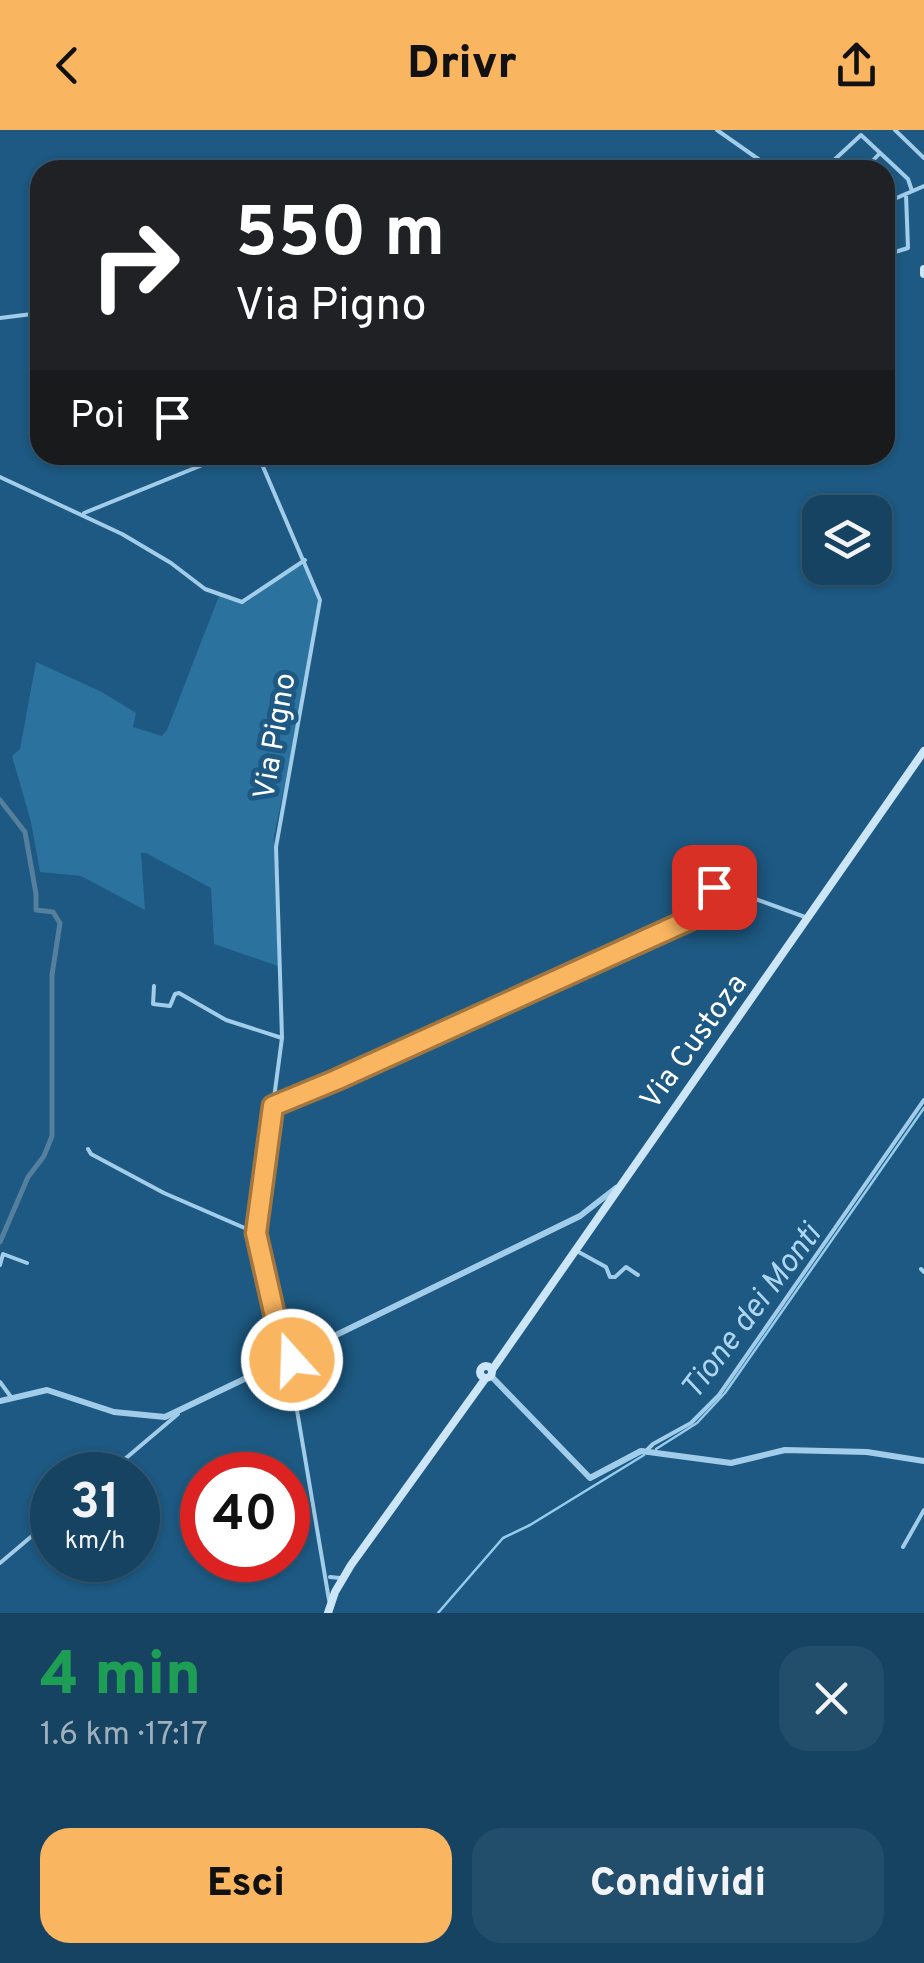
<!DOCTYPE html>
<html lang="it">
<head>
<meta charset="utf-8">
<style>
  :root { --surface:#164362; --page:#234e6b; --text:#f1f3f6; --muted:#9eb0be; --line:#355c77; --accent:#fab560 }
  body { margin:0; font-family:Overpass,sans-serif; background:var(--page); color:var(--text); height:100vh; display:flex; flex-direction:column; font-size:38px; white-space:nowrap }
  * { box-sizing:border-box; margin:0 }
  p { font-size:32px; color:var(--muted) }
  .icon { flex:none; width:55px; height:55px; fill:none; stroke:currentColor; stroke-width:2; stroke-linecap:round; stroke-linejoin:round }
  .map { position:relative; height:1483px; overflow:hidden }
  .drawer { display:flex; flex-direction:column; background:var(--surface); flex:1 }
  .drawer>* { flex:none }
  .hud { position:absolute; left:30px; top:30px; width:865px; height:305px; border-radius:30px; box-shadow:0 2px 8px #0004,0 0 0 2px var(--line); background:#202124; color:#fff; overflow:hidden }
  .buttons { position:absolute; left:802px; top:365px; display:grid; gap:20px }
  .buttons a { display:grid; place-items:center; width:90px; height:90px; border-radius:20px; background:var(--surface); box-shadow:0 2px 8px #0004,0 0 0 2px var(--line); font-size:50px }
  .speed { position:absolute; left:30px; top:1322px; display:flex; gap:20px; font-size:50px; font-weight:700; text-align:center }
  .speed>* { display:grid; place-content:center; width:130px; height:130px; border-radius:50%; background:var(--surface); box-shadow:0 2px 8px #0004,0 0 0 2px var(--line); line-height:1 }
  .speed small { font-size:25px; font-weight:400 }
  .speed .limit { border:15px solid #d22; background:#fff; color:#111 }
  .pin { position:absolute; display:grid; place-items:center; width:85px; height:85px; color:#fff; margin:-42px; border-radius:20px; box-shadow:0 5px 15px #0006 }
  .me { position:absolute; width:110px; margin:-55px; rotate:340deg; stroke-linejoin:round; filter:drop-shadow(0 0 8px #0008) }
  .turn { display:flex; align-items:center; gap:35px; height:210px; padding:0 40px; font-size:45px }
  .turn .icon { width:130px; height:130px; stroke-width:2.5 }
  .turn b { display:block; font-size:70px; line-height:85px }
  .then { display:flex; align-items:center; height:95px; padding:0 40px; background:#0003; gap:20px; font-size:38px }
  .round { display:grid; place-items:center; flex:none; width:105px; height:105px; border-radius:30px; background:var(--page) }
  .overview { display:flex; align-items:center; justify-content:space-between; height:170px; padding:0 40px }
  h1 { font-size:60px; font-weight:800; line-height:75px; color:#1e9e55 }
  .primary-button { display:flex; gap:20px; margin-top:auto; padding:20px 40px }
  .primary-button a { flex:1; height:115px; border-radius:30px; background:var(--accent); color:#111; font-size:40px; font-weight:800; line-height:115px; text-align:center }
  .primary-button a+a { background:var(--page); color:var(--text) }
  header { display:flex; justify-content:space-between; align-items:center; height:130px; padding:0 40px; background:var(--accent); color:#111; font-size:45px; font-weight:800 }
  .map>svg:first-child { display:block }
  .green { fill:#2c729f }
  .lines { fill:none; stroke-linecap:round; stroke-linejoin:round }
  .stream { stroke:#95cbec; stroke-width:2.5 }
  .canal { stroke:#547f9d; stroke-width:5 }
  .minor { stroke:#a2cdea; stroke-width:4 }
  .tertiary { stroke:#a2cdea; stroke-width:6 }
  .secondary { stroke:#cde6f7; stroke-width:8 }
  .route-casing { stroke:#a2763e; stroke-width:25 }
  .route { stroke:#fab560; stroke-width:18 }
  .labels { text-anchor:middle; stroke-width:10; stroke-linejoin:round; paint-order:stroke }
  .street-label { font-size:30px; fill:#fff; stroke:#1d5982 }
  .water-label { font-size:32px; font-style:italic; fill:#add7f1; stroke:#1d5982 }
</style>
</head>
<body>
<header><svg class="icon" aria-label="back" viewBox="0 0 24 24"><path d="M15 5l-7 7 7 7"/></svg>Drivr<svg class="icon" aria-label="share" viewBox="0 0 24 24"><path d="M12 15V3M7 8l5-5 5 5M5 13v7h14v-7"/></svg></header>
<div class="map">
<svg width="924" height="1483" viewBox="0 0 924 1483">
  <rect width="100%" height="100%" fill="#1d5982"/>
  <path class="green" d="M300,435L304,436L318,470L295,606L274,706L278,836L214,814L211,758L146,723H141L145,780L81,746L40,742L31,692L12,626L20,619L36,532L102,562L136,583L133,597L162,606L167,600L219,466L245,473Z"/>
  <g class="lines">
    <path class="stream" d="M656,1319L697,1293L725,1263L924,978
      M438,1483L503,1408L530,1395L644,1325"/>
    <path class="canal" d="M0,670L25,702L36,764V780L53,782L60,793L52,845V1006L44,1026L28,1047L0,1112"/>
    <path class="minor" d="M717,0L774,40
      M895,0L924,28
      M834,40L832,32L861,5L908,49L912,61
      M864,40L880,23
      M885,73L924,56
      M885,105L895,122L908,118L906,64
      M0,188L40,183
      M258,325L320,470L276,717L282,908L256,1103L285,1223
      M0,347L122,404L171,433L205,459L242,472L305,430
      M84,383L227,325
      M154,856L153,874L170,876L175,864L179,863L226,890L282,908
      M273,976L336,951L689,790L717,755L805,787
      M88,1019L91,1024L164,1063L256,1103
      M575,1120L606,1137L610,1147H615L626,1137L638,1145
      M0,1135L3,1124L27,1133
      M921,1139L924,1142
      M289,1233L329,1470
      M0,1252L11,1267
      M645,1322L653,1314L691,1293L719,1265L924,970
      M106,1345L178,1284
      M903,1417L924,1380
      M0,1433L52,1389
      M330,1447L340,1448"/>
    <path class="tertiary" d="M285,1224L291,1227L287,1234L282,1230Z
      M291,1227L580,1086L616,1058
      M491,1246L590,1348L641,1321L731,1333L785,1320L867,1322L924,1331
      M0,1271L47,1260L114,1282L165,1287L282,1231"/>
    <path class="secondary" d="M924,139V144
      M480 1242a6 6 0 1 1 12 0a6 6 0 1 1-12 0Z
      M492,1240L924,621
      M328,1483L335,1462L351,1435L485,1249"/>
  </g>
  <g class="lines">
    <defs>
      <path id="route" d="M292,1230L282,1217L256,1103L273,976L336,950L689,790L714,757"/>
    </defs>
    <use href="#route" class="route-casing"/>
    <use href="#route" class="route"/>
  </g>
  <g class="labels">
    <g class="street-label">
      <text transform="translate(274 606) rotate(-80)" y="10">Via Pigno</text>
      <text transform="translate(693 911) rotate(-54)" y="10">Via Custoza</text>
    </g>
    <g class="water-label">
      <text transform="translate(750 1181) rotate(-53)" y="11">Tione dei Monti</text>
    </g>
  </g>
</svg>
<div class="buttons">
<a><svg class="icon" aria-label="layers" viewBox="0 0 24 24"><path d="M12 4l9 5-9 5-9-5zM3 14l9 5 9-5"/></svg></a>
</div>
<div class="speed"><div>31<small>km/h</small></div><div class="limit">40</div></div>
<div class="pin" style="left:714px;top:757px;background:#d93025"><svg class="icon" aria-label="arrive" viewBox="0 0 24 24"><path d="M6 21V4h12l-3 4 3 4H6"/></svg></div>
<svg class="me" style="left:292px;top:1230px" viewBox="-20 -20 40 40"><circle r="17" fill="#fab560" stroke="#fff" stroke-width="3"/><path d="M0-11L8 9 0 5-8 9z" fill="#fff"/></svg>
<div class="hud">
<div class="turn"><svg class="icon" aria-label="right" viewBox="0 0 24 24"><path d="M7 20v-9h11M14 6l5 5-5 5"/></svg><div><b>550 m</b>Via Pigno</div></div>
<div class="then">Poi<svg class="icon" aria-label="arrive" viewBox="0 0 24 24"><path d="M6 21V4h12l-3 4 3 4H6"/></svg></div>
</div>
</div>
<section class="drawer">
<div class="overview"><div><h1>4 min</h1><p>1.6 km · 17:17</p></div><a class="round"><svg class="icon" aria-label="close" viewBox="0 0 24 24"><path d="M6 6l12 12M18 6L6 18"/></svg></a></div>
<div class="primary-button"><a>Esci</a><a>Condividi</a></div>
</section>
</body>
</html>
